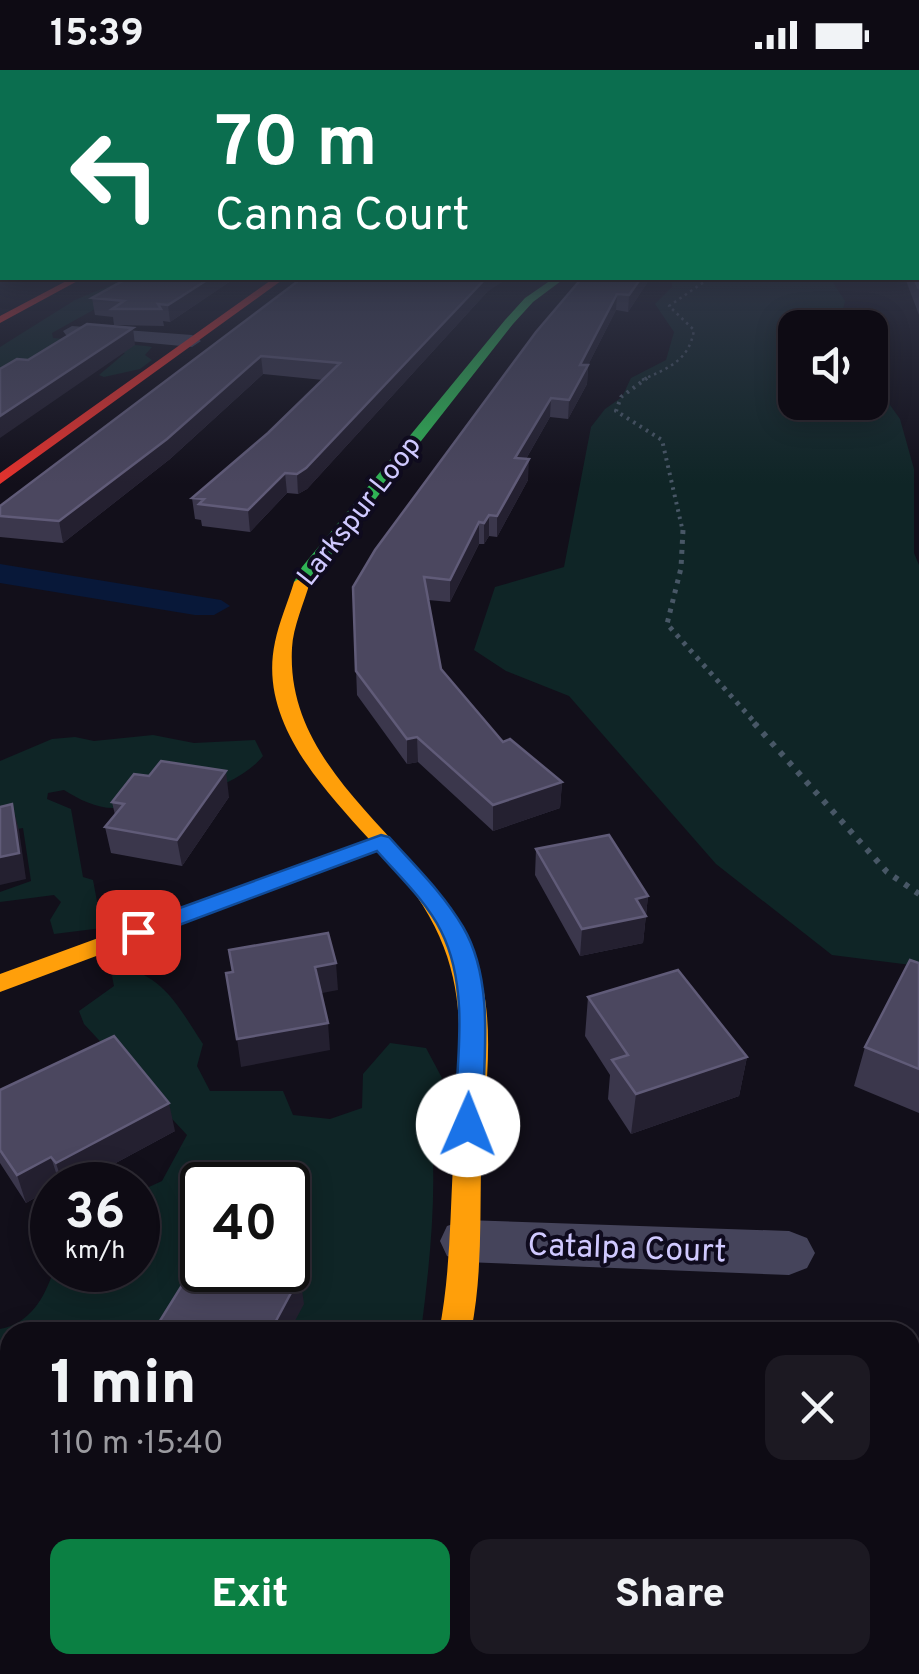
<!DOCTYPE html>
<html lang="en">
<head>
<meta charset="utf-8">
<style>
  :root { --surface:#0e0b14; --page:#1c1922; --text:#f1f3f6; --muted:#9b9ba0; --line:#2e2b34; --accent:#0b8043 }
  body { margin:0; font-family:Overpass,sans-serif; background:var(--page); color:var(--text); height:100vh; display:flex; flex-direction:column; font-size:38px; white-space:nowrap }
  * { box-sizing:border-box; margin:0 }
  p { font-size:32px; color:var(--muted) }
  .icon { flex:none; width:55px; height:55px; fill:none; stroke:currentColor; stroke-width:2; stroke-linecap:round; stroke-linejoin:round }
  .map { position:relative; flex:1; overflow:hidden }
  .panel { position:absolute; left:0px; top:1252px; width:920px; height:352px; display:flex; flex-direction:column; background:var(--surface); border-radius:30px 30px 0 0; box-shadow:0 5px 25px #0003,0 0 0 2px var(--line) }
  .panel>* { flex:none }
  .hud { position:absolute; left:0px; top:0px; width:920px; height:210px; box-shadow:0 5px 25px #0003,0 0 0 2px var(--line); background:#0b6e4f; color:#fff; overflow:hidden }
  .tools { position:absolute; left:778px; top:240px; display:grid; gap:20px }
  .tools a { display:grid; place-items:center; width:110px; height:110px; border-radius:20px; background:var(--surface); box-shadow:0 5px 25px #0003,0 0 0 2px var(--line); font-size:50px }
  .speed { position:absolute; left:30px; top:1092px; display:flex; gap:20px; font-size:50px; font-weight:700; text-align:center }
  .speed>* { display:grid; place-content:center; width:130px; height:130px; border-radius:50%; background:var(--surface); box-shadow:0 5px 25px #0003,0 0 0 2px var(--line); line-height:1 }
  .speed small { font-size:25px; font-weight:400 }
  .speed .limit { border:5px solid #111; border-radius:15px; background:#fff; color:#111 }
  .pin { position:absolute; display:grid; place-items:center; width:85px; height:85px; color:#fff; margin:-42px; border-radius:20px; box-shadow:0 5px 15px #0006 }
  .me { position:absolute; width:110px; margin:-55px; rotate:1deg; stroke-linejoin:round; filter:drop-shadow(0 0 8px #0008) }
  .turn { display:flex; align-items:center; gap:35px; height:210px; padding:0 50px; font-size:45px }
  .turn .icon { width:130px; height:130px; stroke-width:2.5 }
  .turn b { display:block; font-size:70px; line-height:85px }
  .round { display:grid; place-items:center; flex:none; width:105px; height:105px; border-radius:20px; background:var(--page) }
  .summary { display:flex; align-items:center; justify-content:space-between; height:170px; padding:0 50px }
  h1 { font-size:60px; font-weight:800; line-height:75px }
  .button { display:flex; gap:20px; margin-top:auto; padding:20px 50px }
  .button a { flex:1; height:115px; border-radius:20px; background:var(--accent); color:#fff; font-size:40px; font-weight:800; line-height:115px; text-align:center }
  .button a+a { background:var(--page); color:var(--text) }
  .status { display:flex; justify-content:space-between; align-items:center; height:70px; padding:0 50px; background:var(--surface); direction:ltr }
  .status svg { height:28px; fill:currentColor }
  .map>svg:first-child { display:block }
  .green { fill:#0f2526; fill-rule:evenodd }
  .water { fill:#081839 }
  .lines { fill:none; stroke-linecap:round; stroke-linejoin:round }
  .stream { stroke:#081839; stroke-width:18 }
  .path-far3 { stroke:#485766; stroke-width:2.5; stroke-dasharray:2.5 4; stroke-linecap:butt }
  .path-far2 { stroke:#485766; stroke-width:4; stroke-dasharray:2.5 5; stroke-linecap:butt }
  .path-far1 { stroke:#485766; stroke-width:5; stroke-dasharray:4 6; stroke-linecap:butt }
  .path { stroke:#485766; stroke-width:6; stroke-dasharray:5 8; stroke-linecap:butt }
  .street { fill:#45445b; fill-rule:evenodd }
  .fast { fill:#30b455; fill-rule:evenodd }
  .slow { fill:#ff9f0a; fill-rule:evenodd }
  .jam { fill:#e5322d; fill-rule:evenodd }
  .wall { fill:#3b374c }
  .shaded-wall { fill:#242030 }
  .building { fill:#4b475f; stroke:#605b78; stroke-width:2.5 }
  .route { fill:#1a73e8; stroke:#114b97; stroke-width:2.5 }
  .labels { text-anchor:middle; stroke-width:8; stroke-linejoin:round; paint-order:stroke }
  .street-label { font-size:28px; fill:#d0c9ff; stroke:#0f0b1e }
  .near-street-label { font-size:32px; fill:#d0c9ff; stroke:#0f0b1e }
</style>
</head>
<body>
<div class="status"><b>15:39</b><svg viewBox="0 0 49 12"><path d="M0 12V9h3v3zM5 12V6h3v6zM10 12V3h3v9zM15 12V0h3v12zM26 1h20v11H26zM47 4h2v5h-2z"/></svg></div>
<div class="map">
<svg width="919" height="1604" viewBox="0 0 919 1604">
  <rect width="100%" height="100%" fill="#120f1a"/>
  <path class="green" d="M128,208H188L95,239L52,263L53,268L146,276L152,277L145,285L152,290L140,299L104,307L99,305L125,283L86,280L0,309V277L75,230Z
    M672,208H830L845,231L839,257L795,258V332H870V307L900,349L914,399V483L919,495V896L832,885L716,794L569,626L506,601L474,580L495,517L564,497L591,357L605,339L622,327L631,308L666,290L674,262L655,234L672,217Z
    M153,665L194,673L255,670L263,686C236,720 159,738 116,738C98,739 80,730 64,720L48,723L47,729L71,739L83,807L93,810L102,858L54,864L50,850L61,832L54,825L0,832V822L31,811L23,758L0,762V691L52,669L75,667L94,671Z
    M121,896C166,908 179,938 203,974L197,996L210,1021H283L293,1045L330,1049L362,1038L363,1004L390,973L426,978L442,1008L428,1029C439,1108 431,1183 421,1262H10V1595H87L72,1604H0V1259C31,1253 44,1228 54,1200H138V1122L162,1111L187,1065L84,954L79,941L114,916L112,906ZM202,1115H288V1200H202Z"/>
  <path class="water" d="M0,494L221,530L230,536L214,545H195L0,513Z"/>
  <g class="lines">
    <path class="stream" d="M910,1312L919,1318"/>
    <path class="path-far3" d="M642,310C668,298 689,291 694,260L669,236L704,212L696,208"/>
    <path class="path-far2" d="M647,308L621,327L616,341L662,370L683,462"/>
    <path class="path-far1" d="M683,460L681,498L667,554L757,655"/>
    <path class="path" d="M754,653L887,802L919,824"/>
    <path class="street" d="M72,256L192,265L201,271L192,277L66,265L63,261Z
      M465,1150L789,1161L807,1168L815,1183L807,1198L789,1205L465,1192L447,1186L440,1171L447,1156Z
      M94,1595H181L177,1604H90Z"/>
    <path class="fast" d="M554,208H565L533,232L513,254L308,515H296L294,512L302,497L505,250L525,228Z"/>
    <path class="slow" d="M302,507L310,512C304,533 293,557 292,578C285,709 428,772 473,884C500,950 483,1027 481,1096C480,1152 482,1207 471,1262H439C450,1206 450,1151 453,1094C460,958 480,890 380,780L0,922V904L369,769C321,716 258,650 275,572C279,552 288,532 294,512Z"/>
    <path class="jam" d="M72,208H83L0,253V246Z
      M274,208H285L0,414V403Z"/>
  </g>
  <path class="wall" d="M919,189V245L905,208H918Z
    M128,208H235L170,252L163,251L164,256L114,255L113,247L95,245L92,228Z
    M302,208L487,222L307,419L298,424L287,423L250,462L202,456L201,450L195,449L192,428L268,363L323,310L263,304L170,389L63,473L0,467V436Z
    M582,208L647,213L628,242L616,240L588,295L587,314L568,349L550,347L526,389L528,410L497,467L489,466L484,474H479L450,532L428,530L441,599L503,672L562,712L560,738L493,761L418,692L407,694L357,625L353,517Z
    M229,727L182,796L111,783L105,757L115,745L112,732Z
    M536,779L648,826L643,873L580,886L535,805Z
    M919,893V1043L854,1016L865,977Z
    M588,927L747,987L739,1026L631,1064L608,1029L610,1005L585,966Z
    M0,1020L175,1061L75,1115H52V1118L26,1133L0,1093Z
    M826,1595H863L858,1604H839Z"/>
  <path class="shaded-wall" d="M210,208H235L170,252L168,235Z
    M486,208H508L487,222L307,419L298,424L297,404Z
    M641,208H647V213L628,242L629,225Z
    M617,224L616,240L584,303L588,295L587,314L568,349L569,330L580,295Z
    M133,258L135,275L0,368V346Z
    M261,286L263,304L170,389L63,473L59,451Z
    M551,328L550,347L515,408V388Z
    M529,389L528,410L497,467V446Z
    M285,403L287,423L250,462L248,440Z
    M489,445V466L484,474V453Z
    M479,452V474L450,532V510Z
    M417,667L418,692L407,694V669Z
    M226,701L229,727L182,796L177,770Z
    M562,712L560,738L493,761V735Z
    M12,734L19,760L26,809L0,815V787Z
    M648,826L643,873L580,886L582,859L636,829Z
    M336,893L338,920L317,924L315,897Z
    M328,953L330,980L241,997L237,969Z
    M747,987L739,1026L631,1064L636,1024Z
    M169,1033L175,1061L75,1115H63L56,1093Z
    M51,1087L60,1115H52V1118L26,1133L17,1105Z
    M300,1206L304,1234L289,1262H270Z"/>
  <path class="building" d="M918,189H919V219L914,208H918Z
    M128,208H210L168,235L158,234L161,239H112L124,231L92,228Z
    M302,208H486L306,398L297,404L285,403L248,440L199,434L204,429L192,428L268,363L340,293L261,286L167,369L59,451L0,446V436Z
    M582,208H641L629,225L617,224L580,295H588L569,330L551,328L515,388L529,389L497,446L489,445L484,453L479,452L450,510L424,507L441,599L503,672L510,669L562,712L493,735L417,667L407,669L356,601L353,517L375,480L536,262Z
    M87,254L133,258L0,346V299L17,289L28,290Z
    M161,691L226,701L177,770L105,757L124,734L112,732L134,704L149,706Z
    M12,734L19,783L0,787V737Z
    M609,765L648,826L636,829L646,846L582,859L536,779Z
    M328,863L336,893L315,897L328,953L237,969L226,903L233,902L229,880Z
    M910,890L919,893V999L865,977Z
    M678,900L747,987L636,1024L612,990L628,985L588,927Z
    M114,966L169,1033L56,1093L51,1087L17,1105L0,1080V1020Z
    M202,1183V1200H281L300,1206L270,1262H153Z
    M910,1407L919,1412V1463L910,1484Z
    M469,1595H732L743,1604H462Z"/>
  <linearGradient id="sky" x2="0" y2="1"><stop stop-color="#0a080e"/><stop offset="0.46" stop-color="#333749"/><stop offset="1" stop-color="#333749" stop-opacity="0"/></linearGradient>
  <rect width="919" height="414" fill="url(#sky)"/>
  <path class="route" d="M381,765L389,767C415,796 443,823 463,857C496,913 483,992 482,1055L478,1063L468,1066L458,1063L454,1055C457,993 470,918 441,861C426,831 399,806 377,781L147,867L138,869L126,862L130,856Z"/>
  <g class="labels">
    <g class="street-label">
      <text transform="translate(358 440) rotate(-52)" y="10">Larkspur Loop</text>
    </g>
    <g class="near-street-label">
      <text transform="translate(627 1177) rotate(2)" y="11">Catalpa Court</text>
    </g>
  </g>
</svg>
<div class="tools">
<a><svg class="icon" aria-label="sound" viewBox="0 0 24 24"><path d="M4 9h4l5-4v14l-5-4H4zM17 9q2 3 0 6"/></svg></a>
</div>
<div class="speed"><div>36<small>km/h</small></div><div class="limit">40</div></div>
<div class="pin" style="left:138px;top:862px;background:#d93025"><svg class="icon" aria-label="arrive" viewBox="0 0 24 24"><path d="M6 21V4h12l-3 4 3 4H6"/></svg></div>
<svg class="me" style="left:468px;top:1055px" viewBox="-20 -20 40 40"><circle r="19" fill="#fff"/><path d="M0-13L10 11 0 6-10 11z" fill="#1a73e8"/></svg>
<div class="hud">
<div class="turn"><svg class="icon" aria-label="left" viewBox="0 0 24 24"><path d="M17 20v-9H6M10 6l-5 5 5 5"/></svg><div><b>70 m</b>Canna Court</div></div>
</div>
<section class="panel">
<div class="summary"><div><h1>1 min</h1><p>110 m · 15:40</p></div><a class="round"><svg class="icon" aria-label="close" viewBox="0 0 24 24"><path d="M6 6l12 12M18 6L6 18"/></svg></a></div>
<div class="button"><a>Exit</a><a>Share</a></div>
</section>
</div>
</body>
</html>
